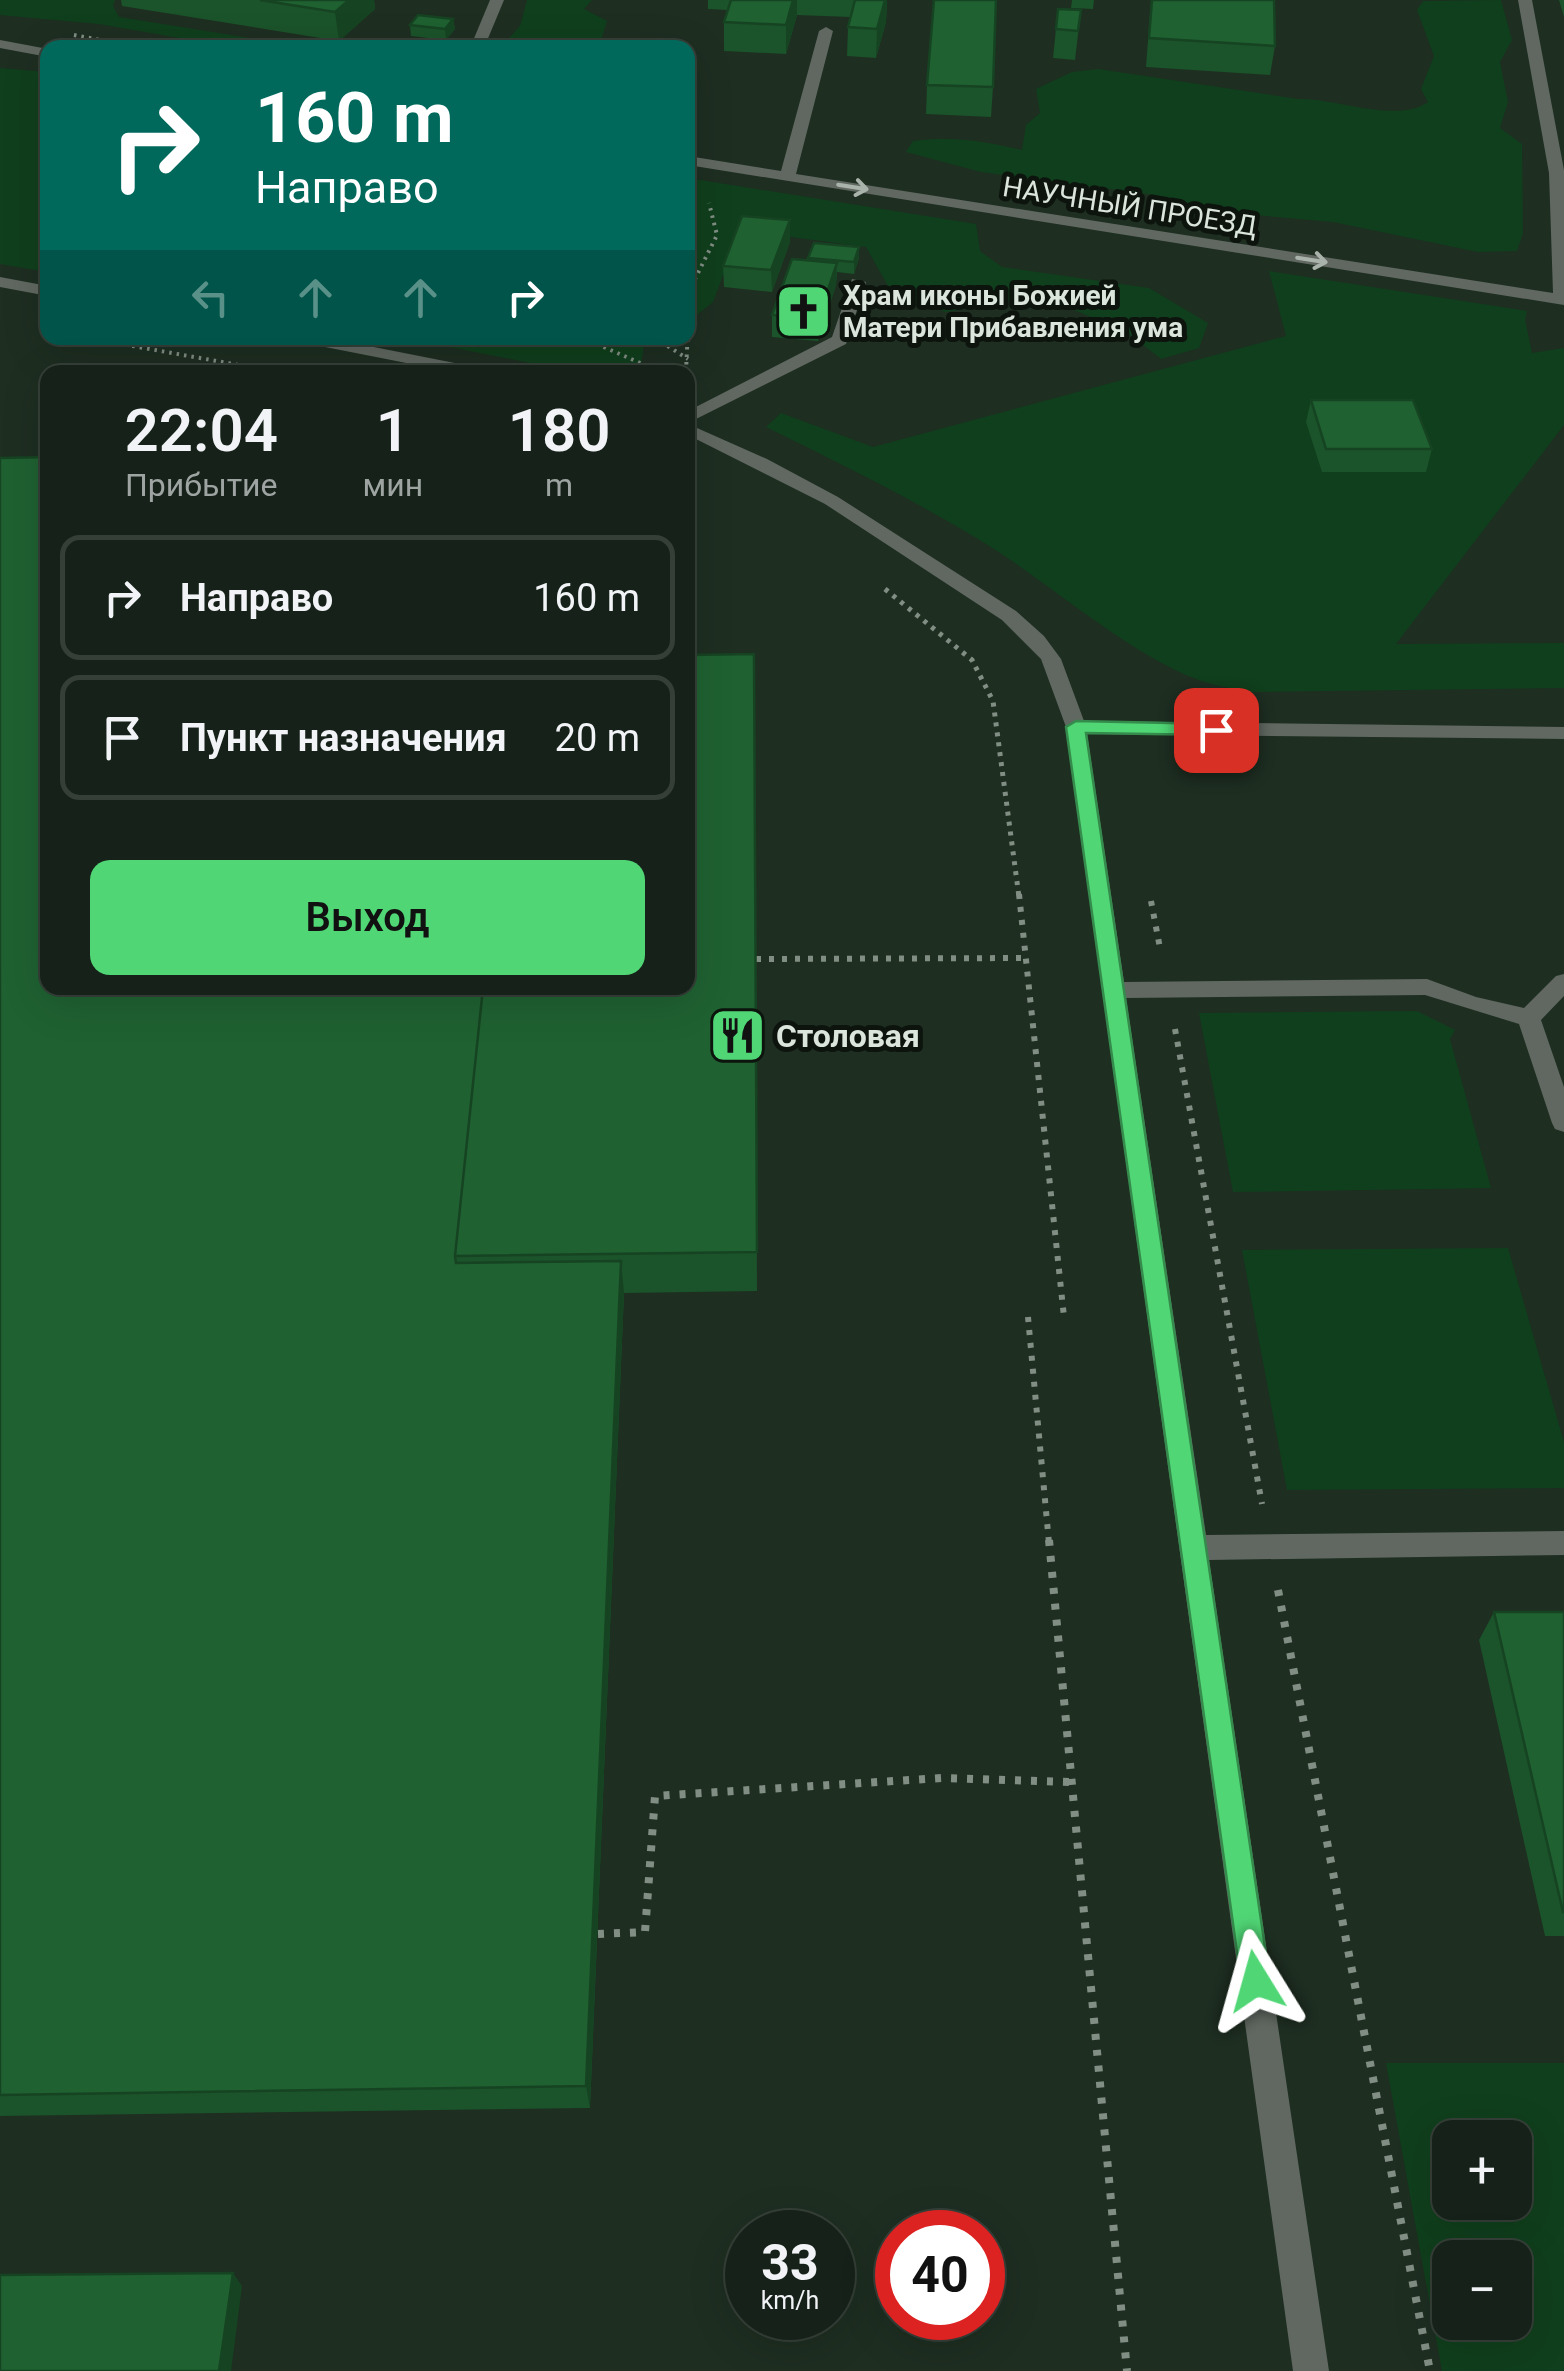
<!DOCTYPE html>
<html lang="ru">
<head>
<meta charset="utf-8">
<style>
  :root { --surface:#162219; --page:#232f26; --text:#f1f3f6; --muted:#9ea4a2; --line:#353f38; --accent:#50d675 }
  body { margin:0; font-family:Roboto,sans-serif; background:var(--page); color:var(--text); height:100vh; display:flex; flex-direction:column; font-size:38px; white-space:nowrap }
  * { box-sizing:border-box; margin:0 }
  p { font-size:32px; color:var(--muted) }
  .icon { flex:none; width:55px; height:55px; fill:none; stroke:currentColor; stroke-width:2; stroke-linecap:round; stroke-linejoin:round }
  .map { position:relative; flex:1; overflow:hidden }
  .side { position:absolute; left:40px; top:365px; width:655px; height:630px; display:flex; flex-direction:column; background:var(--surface); border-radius:20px; box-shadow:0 10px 40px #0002,0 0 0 2px var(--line) }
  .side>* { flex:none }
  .top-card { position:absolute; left:40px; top:40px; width:655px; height:305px; border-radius:20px; box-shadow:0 10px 40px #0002,0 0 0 2px var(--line); background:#00695c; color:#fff; overflow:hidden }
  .tools { position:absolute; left:1432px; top:2120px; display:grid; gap:20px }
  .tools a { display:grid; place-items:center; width:100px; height:100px; border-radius:20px; background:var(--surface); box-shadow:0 10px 40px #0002,0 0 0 2px var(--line); font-size:50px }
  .speed { position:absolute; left:725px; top:2210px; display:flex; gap:20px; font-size:50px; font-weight:700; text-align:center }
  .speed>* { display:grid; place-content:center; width:130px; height:130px; border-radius:50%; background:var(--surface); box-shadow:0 10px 40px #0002,0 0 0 2px var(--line); line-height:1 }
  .speed small { font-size:25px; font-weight:400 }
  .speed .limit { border:15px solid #d22; background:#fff; color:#111 }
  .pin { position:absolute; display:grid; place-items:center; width:85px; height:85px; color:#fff; margin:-42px; border-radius:20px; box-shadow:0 5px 15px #0006 }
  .me { position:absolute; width:110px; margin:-55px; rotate:352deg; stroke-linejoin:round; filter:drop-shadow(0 0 8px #0008) }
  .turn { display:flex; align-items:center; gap:35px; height:210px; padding:0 50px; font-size:45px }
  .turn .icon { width:130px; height:130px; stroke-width:2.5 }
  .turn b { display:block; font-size:70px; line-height:85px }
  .lanes { display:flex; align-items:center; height:95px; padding:0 50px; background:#0003; justify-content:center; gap:50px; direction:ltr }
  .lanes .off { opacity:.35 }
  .eta { display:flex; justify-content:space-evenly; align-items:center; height:170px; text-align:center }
  .eta b { font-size:60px; font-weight:600; line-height:70px }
  .action { display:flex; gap:20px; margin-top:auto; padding:20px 50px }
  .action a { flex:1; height:115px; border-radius:20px; background:var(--accent); color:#111; font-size:40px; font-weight:600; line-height:115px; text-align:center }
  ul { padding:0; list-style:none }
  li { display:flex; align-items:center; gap:30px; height:125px; margin:0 20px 15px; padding:0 30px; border:5px solid var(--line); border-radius:20px }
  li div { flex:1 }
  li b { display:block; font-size:38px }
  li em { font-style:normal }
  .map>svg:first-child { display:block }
  .green { fill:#103f1d; fill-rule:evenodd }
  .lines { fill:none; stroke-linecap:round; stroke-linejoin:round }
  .path-far3 { stroke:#818e83; stroke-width:4; stroke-dasharray:2.5 5; stroke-linecap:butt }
  .path-far2 { stroke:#818e83; stroke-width:5; stroke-dasharray:4 6; stroke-linecap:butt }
  .path-far1 { stroke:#818e83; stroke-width:6; stroke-dasharray:5 8; stroke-linecap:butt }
  .path { stroke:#818e83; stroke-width:8; stroke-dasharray:6 10; stroke-linecap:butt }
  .minor { fill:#606861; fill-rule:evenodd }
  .wall { fill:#1b532a }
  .shaded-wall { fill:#164422 }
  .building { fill:#1f6131; stroke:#164422; stroke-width:2.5 }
  .oneway { stroke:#aab3ab }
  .route { fill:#50d675; stroke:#348b4c; stroke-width:2.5 }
  .labels { text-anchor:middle; stroke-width:10; stroke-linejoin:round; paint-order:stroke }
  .far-street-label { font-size:28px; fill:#dbe5dc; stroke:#0d140e }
  .far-poi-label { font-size:28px; font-weight:bold; fill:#dbe5dc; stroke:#0d140e; text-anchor:start }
  .poi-label { font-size:32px; font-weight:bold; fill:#dbe5dc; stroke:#0d140e; text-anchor:start }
</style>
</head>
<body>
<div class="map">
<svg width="1564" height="2371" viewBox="0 0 1564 2371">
  <rect width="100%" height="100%" fill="#1e2e21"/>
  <path class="green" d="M0,0H115L113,6L119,17L294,45L231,47L99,24L0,15Z
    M527,0H592L584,9L607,21L599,47H501L520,26Z
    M1501,0L1512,40L1500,62L1508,102L1500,128L1522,144L1523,233L1517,251L1478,252L1333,222L1209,211L1155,195L981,172L906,152L913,141C953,136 984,141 1022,150L1026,125L1040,113L1036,89L1072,72L1098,69L1298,99C1337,98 1396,124 1428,102L1421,89L1434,56L1417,10L1423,1Z
    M0,68L47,72V272L0,264Z
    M688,178L976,224L980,251L1002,267L1149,288L1208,323L1199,348L1161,359L1125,331L1040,296L946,312L893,295L866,247L740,230L713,302L688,322Z
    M1269,271L1527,311L1525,320L1532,353L1564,348V425L1396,644L1564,643V688L1252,692C1238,689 1222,687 1208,683C1142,664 1055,588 994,549C921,503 843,465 766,427L781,413L873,447L1286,336Z
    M405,338H645L640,372H575Z
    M1417,1011L1455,1030L1450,1039L1491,1188L1233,1192L1199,1013Z
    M1508,1248L1564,1442V1488L1287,1490L1242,1250Z
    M1386,2063H1564V2371H1442ZM1450,2138H1515V2202H1450ZM1450,2258H1515V2322H1450Z"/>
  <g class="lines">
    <path class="path-far3" d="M74,35L142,48
      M688,293L717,235L709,203
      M88,338L278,372
      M583,338L661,372
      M655,338L688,359
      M686,372L688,328"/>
    <path class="path-far2" d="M885,589L972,660L993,701L1019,897"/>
    <path class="path-far1" d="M1019,894L1064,1317
      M1151,901L1160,948
      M756,959L1026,958
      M1175,1029L1262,1504
      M1028,1317L1049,1543"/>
    <path class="path" d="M1049,1540L1127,2371
      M1278,1590L1430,2371
      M598,1934L645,1932L655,1796L942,1778L1073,1782"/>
    <path class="minor" d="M490,0H504L484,48H470Z
      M1518,0H1532L1564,170V305L688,165V156L781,171L819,31L826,27L833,31L796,174L1553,293L1549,173Z
      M0,40L48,49V57L0,48Z
      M0,277L48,286V296L0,287Z
      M852,279L866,282L846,344L688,423V411L832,337Z
      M297,338H328L475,367L484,372H452L305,343Z
      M688,424L767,459L838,497L1016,611L1044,636L1061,659L1084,721L1564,727V739L1087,734L1124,982L1427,979L1476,997L1524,1008L1556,976L1564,974V996L1541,1020L1564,1087V1132L1555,1129L1552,1123L1519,1024L1425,995L1126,998L1206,1535L1564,1531V1555L1209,1560L1329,2371H1293L1066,727L1041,659L1002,620L825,504L688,435Z"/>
  </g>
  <path class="wall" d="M121,0H374L375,9L339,41L122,6Z
    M708,0H887L886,22L876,58L847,56L848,27L850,17L797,15L786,54L724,51V22L727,10L708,9Z
    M1072,0H1094L1093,9L1071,8Z
    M1151,0H1274L1275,46L1270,75L1146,67Z
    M1559,0H1564V17Z
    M1058,9L1081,10L1075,60L1053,58Z
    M453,19L455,29L446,40L411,36L410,25Z
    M927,85L993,87L991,117L926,114Z
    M790,220V242L772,292L724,287L723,266Z
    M859,247V258L854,274L837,272L836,285L818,341L772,337V315L808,258Z
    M1311,400L1432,449L1426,472H1322L1306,422Z
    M0,458L48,988L754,654L757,1291L624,1293L590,2108L0,2116Z
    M1494,1612H1564V1936H1545L1479,1640Z"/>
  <path class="shaded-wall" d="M349,0H374L375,9L339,41L335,12Z
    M793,0H797V15L786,54V25Z
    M885,0H887L886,22L876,58L877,29Z
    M453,19L455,29L446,40L445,29Z
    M790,220V242L772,292L771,270Z
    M859,247V258L854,274V262Z
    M837,263L836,285L818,341V319Z
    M621,1261L624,1293L590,2108L586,2086Z
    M233,2273L242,2286L231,2371H219Z"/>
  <path class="building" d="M260,0H349L335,12Z
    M731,0H793L786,25L724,22Z
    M855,0H885L877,29L848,27Z
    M934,0H996L993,87L927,85Z
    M1152,0H1274L1275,46L1149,38Z
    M1058,9L1081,10L1078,31L1056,29Z
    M418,15L453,19L445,29L410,25Z
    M742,216L790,220L771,270L723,266Z
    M814,243L859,247L854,262L808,258Z
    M792,259L837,263L818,319L772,315Z
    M1311,400H1413L1432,449H1326Z
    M48,457V988H483L455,1256L456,1263L621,1261L586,2086L0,2095V458Z
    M754,654L757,1252L455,1256L483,988H688V655Z
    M1494,1612H1564V1912H1563Z
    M233,2273L219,2371H0V2275Z"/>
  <defs><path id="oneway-shaft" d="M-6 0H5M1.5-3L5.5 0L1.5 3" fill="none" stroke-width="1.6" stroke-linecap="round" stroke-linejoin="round" transform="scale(2.5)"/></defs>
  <g class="oneway">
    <use href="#oneway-shaft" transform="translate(853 187) rotate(9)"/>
    <use href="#oneway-shaft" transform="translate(1312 260) rotate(9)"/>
  </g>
  <path class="route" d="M1076,721L1216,724L1225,730L1216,735L1086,733L1270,1981L1266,1991L1256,1996L1245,1991L1241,1981L1066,727Z"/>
  <defs>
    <symbol id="church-square" viewBox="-11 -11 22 22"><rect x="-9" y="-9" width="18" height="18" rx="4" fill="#50d675" stroke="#0d140e"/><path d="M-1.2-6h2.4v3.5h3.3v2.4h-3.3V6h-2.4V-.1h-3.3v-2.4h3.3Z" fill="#111"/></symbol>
    <symbol id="restaurant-square" viewBox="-11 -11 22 22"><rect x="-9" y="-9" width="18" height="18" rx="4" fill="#50d675" stroke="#0d140e"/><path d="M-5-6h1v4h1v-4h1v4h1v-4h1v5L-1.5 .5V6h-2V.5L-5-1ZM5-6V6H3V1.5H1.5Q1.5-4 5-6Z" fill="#111"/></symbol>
  </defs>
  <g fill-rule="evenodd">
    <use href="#church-square" x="772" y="280" width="63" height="63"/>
    <use href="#restaurant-square" x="706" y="1004" width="63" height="63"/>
  </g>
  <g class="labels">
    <g class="far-street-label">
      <text transform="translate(1130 206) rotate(9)" y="10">НАУЧНЫЙ ПРОЕЗД</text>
    </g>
    <g class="far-poi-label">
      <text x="843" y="305">Храм иконы Божией<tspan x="843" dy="32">Матери Прибавления ума</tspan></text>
    </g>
    <g class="poi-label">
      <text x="776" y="1047">Столовая</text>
    </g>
  </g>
</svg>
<div class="tools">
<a>+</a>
<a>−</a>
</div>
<div class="speed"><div>33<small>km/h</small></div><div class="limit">40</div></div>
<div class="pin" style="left:1216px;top:730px;background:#d93025"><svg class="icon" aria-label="arrive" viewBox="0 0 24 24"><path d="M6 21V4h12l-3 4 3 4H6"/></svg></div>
<svg class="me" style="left:1256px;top:1981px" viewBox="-20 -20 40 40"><path d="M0-17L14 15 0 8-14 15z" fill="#50d675" stroke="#fff" stroke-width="4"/></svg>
<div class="top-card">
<div class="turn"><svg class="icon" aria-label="right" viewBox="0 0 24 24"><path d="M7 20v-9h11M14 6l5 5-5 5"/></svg><div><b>160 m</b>Направо</div></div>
<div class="lanes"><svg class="icon off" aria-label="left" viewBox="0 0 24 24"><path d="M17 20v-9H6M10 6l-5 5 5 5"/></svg><svg class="icon off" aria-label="ahead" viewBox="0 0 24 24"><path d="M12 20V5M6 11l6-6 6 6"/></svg><svg class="icon off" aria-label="ahead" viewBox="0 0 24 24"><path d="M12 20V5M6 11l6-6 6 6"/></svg><svg class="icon" aria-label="right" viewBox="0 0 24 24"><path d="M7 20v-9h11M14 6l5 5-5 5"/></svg></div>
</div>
<section class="side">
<div class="eta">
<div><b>22:04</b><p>Прибытие</p></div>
<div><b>1</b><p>мин</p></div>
<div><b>180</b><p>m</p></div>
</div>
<ul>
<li><svg class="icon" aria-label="right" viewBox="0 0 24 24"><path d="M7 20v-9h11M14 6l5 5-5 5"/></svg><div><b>Направо</b></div><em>160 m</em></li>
<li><svg class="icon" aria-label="arrive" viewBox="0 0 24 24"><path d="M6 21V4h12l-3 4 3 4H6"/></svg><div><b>Пункт назначения</b></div><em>20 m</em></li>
</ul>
<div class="action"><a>Выход</a></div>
</section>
</div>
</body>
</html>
